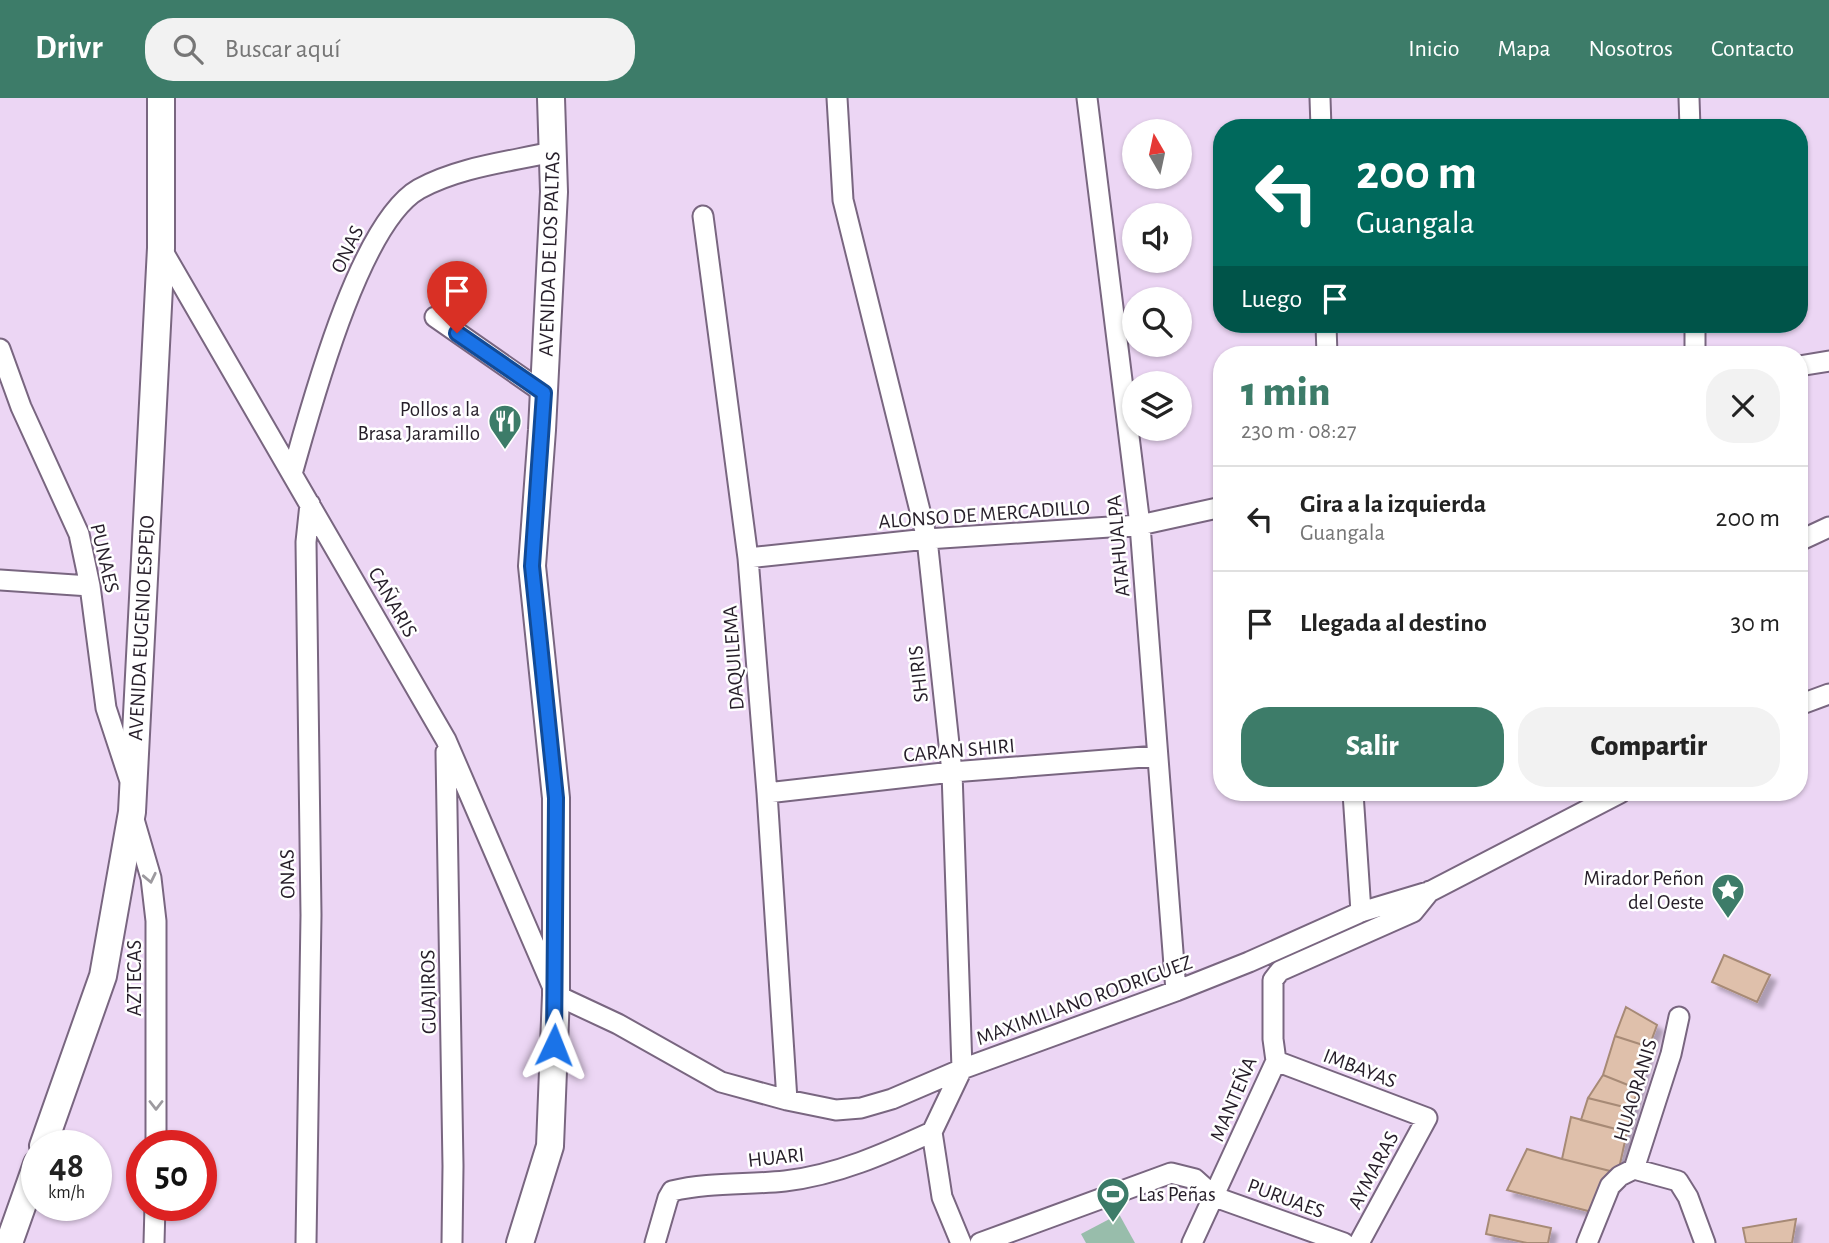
<!DOCTYPE html>
<html lang="es">
<head>
<meta charset="utf-8">
<style>
  :root { --surface:#fff; --page:#f2f2f2; --text:#222; --muted:#767676; --line:#e0e0e0; --accent:#3d7c69 }
  body { margin:0; font-family:"Alegreya Sans",sans-serif; background:var(--page); color:var(--text); height:100vh; display:flex; flex-direction:column; font-size:26px; white-space:nowrap }
  * { box-sizing:border-box; margin:0 }
  p { font-size:23px; color:var(--muted) }
  .icon { flex:none; width:38px; height:38px; fill:none; stroke:currentColor; stroke-width:2; stroke-linecap:round; stroke-linejoin:round }
  .map { position:relative; flex:1; overflow:hidden }
  .panel { position:absolute; left:1213px; top:248px; width:595px; height:455px; display:flex; flex-direction:column; background:var(--surface); border-radius:28px; box-shadow:0 2px 5px #0004 }
  .panel>* { flex:none }
  .top-card { position:absolute; left:1213px; top:21px; width:595px; height:214px; border-radius:28px; box-shadow:0 2px 5px #0004; background:#00695c; color:#fff; overflow:hidden }
  .needle { width:46px; rotate:351deg }
  .tools { position:absolute; left:1122px; top:21px; display:grid; gap:14px }
  .tools a { display:grid; place-items:center; width:70px; height:70px; border-radius:50%; background:var(--surface); box-shadow:0 2px 5px #0004; font-size:35px }
  .speed { position:absolute; left:21px; top:1032px; display:flex; gap:14px; font-size:35px; font-weight:700; text-align:center }
  .speed>* { display:grid; place-content:center; width:91px; height:91px; border-radius:50%; background:var(--surface); box-shadow:0 2px 5px #0004; line-height:1 }
  .speed small { font-size:18px; font-weight:400 }
  .speed .limit { border:10px solid #d22; background:#fff; color:#111 }
  .pin { position:absolute; display:grid; place-items:center; width:60px; height:60px; color:#fff; margin:-72px -30px; border-radius:50% 50% 50% 0; rotate:-45deg; box-shadow:0 0 7px #0007 }
  .pin .icon { rotate:45deg }
  .me { position:absolute; width:77px; margin:-38px; rotate:2deg; stroke-linejoin:round; filter:drop-shadow(0 0 5px #0008) }
  .turn { display:flex; align-items:center; gap:24px; height:147px; padding:0 28px; font-size:32px }
  .turn .icon { width:91px; height:91px; stroke-width:2.5 }
  .turn b { display:block; font-size:49px; line-height:60px }
  .then { display:flex; align-items:center; height:66px; padding:0 28px; background:#0003; gap:14px; font-size:26px }
  .round { display:grid; place-items:center; flex:none; width:74px; height:74px; border-radius:28px; background:var(--page) }
  .headline { display:flex; align-items:center; justify-content:space-between; height:119px; padding:0 28px }
  h1 { font-size:42px; font-weight:800; line-height:52px; color:var(--accent) }
  .action { display:flex; gap:14px; margin-top:auto; padding:14px 28px }
  .action a { flex:1; height:80px; border-radius:28px; background:var(--accent); color:#fff; font-size:28px; font-weight:800; line-height:80px; text-align:center }
  .action a+a { background:var(--page); color:var(--text) }
  ul { padding:0; list-style:none }
  li { display:flex; align-items:center; gap:21px; height:105px; padding:0 28px; border-top:2px solid var(--line) }
  li div { flex:1 }
  li b { display:block; font-size:26px }
  li em { font-style:normal }
  header { display:flex; align-items:center; gap:42px; box-sizing:border-box; height:98px; padding:0 35px; background:var(--accent); color:#fff }
  header strong { font-size:33px }
  nav { display:flex; gap:38px; margin-inline-start:auto; font-size:24px }
  .search { width:490px; height:63px; background:var(--page); display:flex; align-items:center; gap:18px; box-sizing:border-box; padding:0 24px; border-radius:28px; color:var(--muted); font-size:26px }
  .map>svg:first-child { display:block }
  .green { fill:#98bdab }
  .building { fill:#dfc0ab; stroke:#a78a76; stroke-width:2; filter:url(#shadow) }
  .lines { fill:none; stroke-linecap:round; stroke-linejoin:round }
  .minor-casing { stroke:#796680; stroke-width:23 }
  .secondary-casing { stroke:#796680; stroke-width:30 }
  .minor { stroke:#fff; stroke-width:19 }
  .secondary { stroke:#fff; stroke-width:26 }
  .oneway { stroke:#9d9a9f }
  .route-casing { stroke:#114b97; stroke-width:18 }
  .route { stroke:#1a73e8; stroke-width:12 }
  .labels { text-anchor:middle; stroke-width:5; stroke-linejoin:round; paint-order:stroke }
  .street-label { font-size:21px; fill:#261e29; stroke:#fff }
  .poi-label { font-size:21px; fill:#261e29; stroke:#fff; text-anchor:end }
</style>
</head>
<body>
<header>
<strong>Drivr</strong>
<div class="search"><svg class="icon" aria-label="search" viewBox="0 0 24 24"><circle cx="10" cy="10" r="6"/><path d="M15 15l6 6"/></svg>Buscar aquí</div>
<nav><a>Inicio</a><a>Mapa</a><a>Nosotros</a><a>Contacto</a></nav>
</header>
<div class="map">
<svg width="1829" height="1145" viewBox="0 0 1829 1145">
  <defs>
    <filter id="shadow"><feDropShadow dx="6" dy="6" stdDeviation="2" flood-color="#0004"/></filter>
  </defs>
  <rect width="100%" height="100%" fill="#ecd6f4"/>
  <path class="green" d="M1119,1116L1135,1145H1086L1081,1136Z"/>
  <path class="building" d="M1724,857L1770,877L1757,904L1712,884Z
    M1626,909L1657,927L1649,949L1615,938Z
    M1615,938L1649,949L1638,991L1603,977Z
    M1603,977L1638,991L1632,1011L1588,1000Z
    M1588,1000L1632,1011L1627,1034L1581,1022Z
    M1571,1019L1627,1034L1618,1075L1562,1061Z
    M1527,1051L1562,1061L1618,1075L1592,1114L1507,1092Z
    M1490,1117L1551,1130L1548,1145H1527L1486,1136Z
    M1796,1121L1792,1145H1746L1743,1130Z"/>
  <g class="lines">
    <defs>
      <path id="minor" d="M837,0L843,102L927,441L952,674L962,971L932,1034L942,1099L961,1145
        M1087,0L1140,427L1176,893
        M1320,0L1321,30
        M1689,0L1690,30
        M703,118L748,460L767,695L787,1002
        M161,150L446,642L556,897L618,926L721,984L787,1002L836,1012L861,1010L892,1001L962,971L1176,893L1249,864L1361,814L1431,793L1620,695
        M435,219L544,295
        M1326,226L1327,257
        M1695,226V257
        M0,251L21,309L79,436L90,488L106,610L129,680
        M1799,268L1829,263
        M292,376C311,309 359,125 419,91C459,69 508,64 552,54
        M1799,443L1829,429
        M748,460L927,441L1140,427L1222,409
        M0,482L90,488
        M1799,607L1829,596
        M446,654L453,1068L452,1145
        M767,695L952,674L1157,658
        M1353,695L1361,814
        M133,718L151,780L156,823V1048
        M1276,963L1427,1020L1359,1145
        M1634,1071L1678,1083L1688,1099L1705,1145
        M154,1145L155,1108
        M306,1145L311,817L306,444L310,406
        M655,1145L668,1100L672,1093C708,1084 748,1087 785,1083C837,1077 884,1056 932,1034
        M980,1145L1171,1075L1195,1081L1215,1099L1344,1145
        M1192,1145L1276,963L1273,941V882L1280,873L1413,814L1430,793
        M1587,1145L1610,1088L1620,1078L1634,1071L1671,956L1679,919"/>
      <path id="secondary" d="M43,1048L103,878L132,714L161,150V0
        M9,1145L37,1066
        M520,1145L550,1048L556,897V700L532,468L542,332L554,94L551,0"/>
    </defs>
    <use href="#minor" class="minor-casing"/>
    <use href="#secondary" class="secondary-casing"/>
    <use href="#minor" class="minor"/>
    <use href="#secondary" class="secondary"/>
  </g>
  <defs><path id="oneway-chevron" d="M-2-3.5L2.5 0L-2 3.5" fill="none" stroke-width="1.6" stroke-linecap="round" stroke-linejoin="round" transform="scale(1.75)"/></defs>
  <g class="oneway">
    <use href="#oneway-chevron" transform="translate(150 780) rotate(78)"/>
    <use href="#oneway-chevron" transform="translate(156 1007) rotate(90)"/>
  </g>
  <g class="lines">
    <defs>
      <path id="route" d="M457,235L544,295L532,468L556,700L554,947"/>
    </defs>
    <use href="#route" class="route-casing"/>
    <use href="#route" class="route"/>
  </g>
  <defs>
    <symbol id="restaurant-pin" viewBox="-11 -11 22 30"><path d="M0 17L-7.5 6A9.5 9.5 0 1 1 7.5 6Z" fill="#3d7c69" stroke="#fff"/><path d="M-5-6h1v4h1v-4h1v4h1v-4h1v5L-1.5 .5V6h-2V.5L-5-1ZM5-6V6H3V1.5H1.5Q1.5-4 5-6Z" fill="#fff"/></symbol>
    <symbol id="sight-pin" viewBox="-11 -11 22 30"><path d="M0 17L-7.5 6A9.5 9.5 0 1 1 7.5 6Z" fill="#3d7c69" stroke="#fff"/><path d="M0-6L1.8-2.2L6-1.7L2.9 1.2L3.7 5.4L0 3.3L-3.7 5.4L-2.9 1.2L-6-1.7L-1.8-2.2Z" fill="#fff"/></symbol>
    <symbol id="stadium-pin" viewBox="-11 -11 22 30"><path d="M0 17L-7.5 6A9.5 9.5 0 1 1 7.5 6Z" fill="#3d7c69" stroke="#fff"/><path d="M0-5a6.5 5 0 1 0 0 10a6.5 5 0 1 0 0-10ZM-3.5-1.8h7v3.6h-7Z" fill="#fff"/></symbol>
  </defs>
  <g fill-rule="evenodd">
    <use href="#restaurant-pin" x="486" y="304" width="38" height="52"/>
    <use href="#sight-pin" x="1709" y="773" width="38" height="52"/>
    <use href="#stadium-pin" x="1094" y="1077" width="38" height="52"/>
  </g>
  <g class="labels">
    <g class="street-label">
      <text transform="translate(347 151) rotate(-64)" y="7">ONAS</text>
      <text transform="translate(549 156) rotate(-88)" y="7">AVENIDA DE LOS PALTAS</text>
      <text transform="translate(984 416) rotate(-4)" y="7">ALONSO DE MERCADILLO</text>
      <text transform="translate(1118 448) rotate(-95)" y="7">ATAHUALPA</text>
      <text transform="translate(105 460) rotate(77)" y="7">PUNAES</text>
      <text transform="translate(393 504) rotate(60)" y="7">CAÑARIS</text>
      <text transform="translate(141 530) rotate(-87)" y="7">AVENIDA EUGENIO ESPEJO</text>
      <text transform="translate(733 560) rotate(-94)" y="7">DAQUILEMA</text>
      <text transform="translate(918 576) rotate(-96)" y="7">SHIRIS</text>
      <text transform="translate(959 652) rotate(-5)" y="7">CARAN SHIRI</text>
      <text transform="translate(287 776) rotate(-91)" y="7">ONAS</text>
      <text transform="translate(134 880) rotate(-90)" y="7">AZTECAS</text>
      <text transform="translate(428 894) rotate(-91)" y="7">GUAJIROS</text>
      <text transform="translate(1084 902) rotate(-20)" y="7">MAXIMILIANO RODRIGUEZ</text>
      <text transform="translate(1360 970) rotate(21)" y="7">IMBAYAS</text>
      <text transform="translate(1635 992) rotate(-73)" y="7">HUAORANIS</text>
      <text transform="translate(1233 1001) rotate(-67)" y="7">MANTEÑA</text>
      <text transform="translate(776 1059) rotate(-6)" y="7">HUARI</text>
      <text transform="translate(1373 1072) rotate(-62)" y="7">AYMARAS</text>
      <text transform="translate(1286 1100) rotate(20)" y="7">PURUAES</text>
    </g>
    <g class="poi-label">
      <text x="480" y="318">Pollos a la<tspan x="480" dy="24">Brasa Jaramillo</tspan></text>
      <text x="1704" y="787">Mirador Peñon<tspan x="1704" dy="24">del Oeste</tspan></text>
      <text x="1138" y="1103" text-anchor="start">Las Peñas</text>
    </g>
  </g>
</svg>
<div class="tools">
<a><svg class="needle" viewBox="-14 -14 28 28"><path d="M0-13l5 13h-10z" fill="#e53935"/><path d="M0 13l5-13h-10z" fill="#767676"/></svg></a>
<a><svg class="icon" aria-label="sound" viewBox="0 0 24 24"><path d="M4 9h4l5-4v14l-5-4H4zM17 9q2 3 0 6"/></svg></a>
<a><svg class="icon" aria-label="search" viewBox="0 0 24 24"><circle cx="10" cy="10" r="6"/><path d="M15 15l6 6"/></svg></a>
<a><svg class="icon" aria-label="layers" viewBox="0 0 24 24"><path d="M12 4l9 5-9 5-9-5zM3 14l9 5 9-5"/></svg></a>
</div>
<div class="speed"><div>48<small>km/h</small></div><div class="limit">50</div></div>
<div class="pin" style="left:457px;top:235px;background:#d93025"><svg class="icon" aria-label="arrive" viewBox="0 0 24 24"><path d="M6 21V4h12l-3 4 3 4H6"/></svg></div>
<svg class="me" style="left:554px;top:947px" viewBox="-20 -20 40 40"><path d="M0-17L14 15 0 8-14 15z" fill="#1a73e8" stroke="#fff" stroke-width="4"/></svg>
<div class="top-card">
<div class="turn"><svg class="icon" aria-label="left" viewBox="0 0 24 24"><path d="M17 20v-9H6M10 6l-5 5 5 5"/></svg><div><b>200 m</b>Guangala</div></div>
<div class="then">Luego<svg class="icon" aria-label="arrive" viewBox="0 0 24 24"><path d="M6 21V4h12l-3 4 3 4H6"/></svg></div>
</div>
<section class="panel">
<div class="headline"><div><h1>1 min</h1><p>230 m · 08:27</p></div><a class="round"><svg class="icon" aria-label="close" viewBox="0 0 24 24"><path d="M6 6l12 12M18 6L6 18"/></svg></a></div>
<ul>
<li><svg class="icon" aria-label="left" viewBox="0 0 24 24"><path d="M17 20v-9H6M10 6l-5 5 5 5"/></svg><div><b>Gira a la izquierda</b><p>Guangala</p></div><em>200 m</em></li>
<li><svg class="icon" aria-label="arrive" viewBox="0 0 24 24"><path d="M6 21V4h12l-3 4 3 4H6"/></svg><div><b>Llegada al destino</b></div><em>30 m</em></li>
</ul>
<div class="action"><a>Salir</a><a>Compartir</a></div>
</section>
</div>
</body>
</html>
